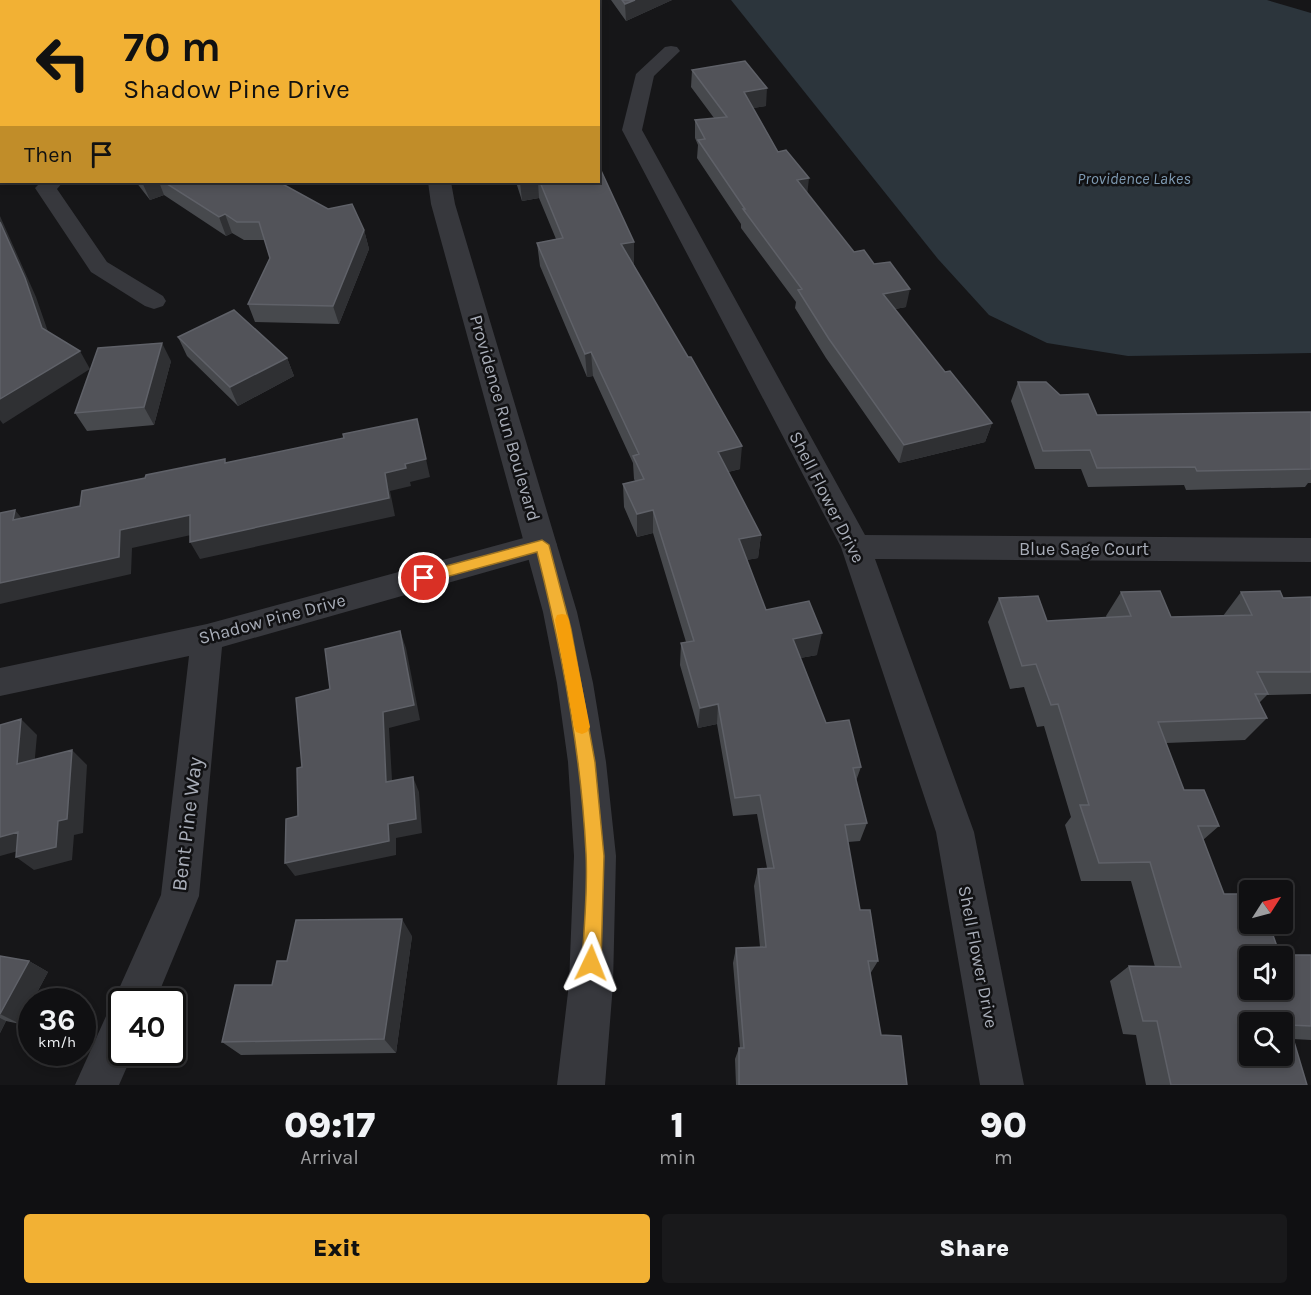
<!DOCTYPE html>
<html lang="en">
<head>
<meta charset="utf-8">
<style>
  :root { --surface:#101012; --page:#19191b; --text:#f1f3f6; --muted:#9c9d9f; --line:#303032; --accent:#f2b134 }
  body { margin:0; font-family:Karla,sans-serif; background:var(--page); color:var(--text); height:100vh; display:flex; flex-direction:column; font-size:22px; white-space:nowrap }
  * { box-sizing:border-box; margin:0 }
  p { font-size:20px; color:var(--muted) }
  .icon { flex:none; width:33px; height:33px; fill:none; stroke:currentColor; stroke-width:2; stroke-linecap:round; stroke-linejoin:round }
  .map { position:relative; height:1085px; overflow:hidden }
  .side { display:flex; flex-direction:column; background:var(--surface); flex:1 }
  .side>* { flex:none }
  .hud { position:absolute; left:0px; top:0px; width:600px; height:183px; box-shadow:0 3px 9px #0003,0 0 0 2px var(--line); background:#f2b134; color:#111; overflow:hidden }
  .needle { width:39px; rotate:54deg }
  .controls { position:absolute; left:1239px; top:880px; display:grid; gap:12px }
  .controls a { display:grid; place-items:center; width:54px; height:54px; border-radius:6px; background:var(--surface); box-shadow:0 3px 9px #0003,0 0 0 2px var(--line); font-size:30px }
  .speed { position:absolute; left:18px; top:988px; display:flex; gap:12px; font-size:30px; font-weight:700; text-align:center }
  .speed>* { display:grid; place-content:center; width:78px; height:78px; border-radius:50%; background:var(--surface); box-shadow:0 3px 9px #0003,0 0 0 2px var(--line); line-height:1 }
  .speed small { font-size:15px; font-weight:400 }
  .speed .limit { border:3px solid #111; border-radius:9px; background:#fff; color:#111 }
  .pin { position:absolute; display:grid; place-items:center; width:51px; height:51px; color:#fff; margin:-26px; border:3px solid #fff; border-radius:50%; box-shadow:0 2px 6px #0007 }
  .me { position:absolute; width:66px; margin:-33px; rotate:2deg; stroke-linejoin:round; filter:drop-shadow(0 0 4px #0008) }
  .turn { display:flex; align-items:center; gap:21px; height:126px; padding:0 24px; font-size:27px }
  .turn .icon { width:78px; height:78px; stroke-width:2.5 }
  .turn b { display:block; font-size:42px; line-height:51px }
  .then { display:flex; align-items:center; height:57px; padding:0 24px; background:#0003; gap:12px; font-size:22px }
  .eta { display:flex; justify-content:space-evenly; align-items:center; height:102px; text-align:center }
  .eta b { font-size:36px; font-weight:800; line-height:42px }
  .cta { display:flex; gap:12px; margin-top:auto; padding:12px 24px }
  .cta a { flex:1; height:69px; border-radius:6px; background:var(--accent); color:#111; font-size:24px; font-weight:800; line-height:69px; text-align:center }
  .cta a+a { background:var(--page); color:var(--text) }
  .map>svg:first-child { display:block }
  .water { fill:#2c353c }
  .lines { fill:none; stroke-linecap:round; stroke-linejoin:round }
  .minor { fill:#37383d; fill-rule:evenodd }
  .tertiary { fill:#37383d; fill-rule:evenodd }
  .wall { fill:#47494d }
  .shaded-wall { fill:#2f3033 }
  .building { fill:#525359; stroke:#5f6168; stroke-width:1.5; fill-rule:evenodd }
  .route { fill:#f2b134; stroke:#9d7322; stroke-width:1.5 }
  .slow { fill:#f59e0b }
  .labels { text-anchor:middle; stroke-width:5; stroke-linejoin:round; paint-order:stroke }
  .far-water-label { font-size:16px; font-style:italic; fill:#7f9bb3; stroke:#111113 }
  .street-label { font-size:18px; fill:#a8adb8; stroke:#111113 }
  .near-street-label { font-size:21px; fill:#a8adb8; stroke:#111113 }
</style>
</head>
<body>
<div class="map">
<svg width="1311" height="1085" viewBox="0 0 1311 1085">
  <rect width="100%" height="100%" fill="#161618"/>
  <path class="water" d="M731,0H1267L1311,13V353L1128,356L1047,343L989,315L938,259Z"/>
  <g class="lines">
    <path class="minor" d="M671,46L677,47L680,51L654,76L642,130L865,535L1311,538V562L875,559L974,832L1024,1085H980L936,832L841,547L622,130L636,74L665,47Z
      M41,182H63L57,189L107,262L163,296L166,301L163,306L154,309L145,306L91,272L35,188Z
      M542,533L553,537L557,545L553,553L222,647L199,896L155,1002H122V1053H133L119,1085H75L107,1014L117,1010L113,1002L161,895L189,656L0,696V668L207,624Z"/>
    <path class="tertiary" d="M486,0H504L485,2Z
      M428,182H451L455,204L577,612L593,683L606,762L616,856L613,984L605,1085H557L569,984L574,856L568,762L557,683L543,612L431,204Z"/>
  </g>
  <path class="wall" d="M611,0H672L626,21Z
    M692,70L766,106L753,108L778,152L807,193L854,252L906,307L895,309L945,372L992,423L985,442L899,463L826,358L795,308L796,302L741,228V224L697,158L698,145L695,138V120L714,118L691,87Z
    M136,182H279L364,230L369,249L339,324L255,322L248,304L270,258L265,240H244L232,233L226,236L164,195L150,200Z
    M516,182H598L634,242V265L740,469L728,472L761,535L758,558L746,560L766,610L817,655L800,658L826,723L861,767L856,781L867,823L860,841L848,842L860,910L878,961L870,974L881,1035L907,1085H736L735,1059L739,1048H740L733,963L736,948L760,947L754,886L758,869L767,868L757,814L733,816L717,724L698,728L680,665L681,643L686,642L653,533L637,537L624,507L623,484L635,481L634,479L633,463L593,376L587,377L540,266L537,243L556,239L539,198L522,201Z
    M178,337L287,358L294,376L238,406L187,356Z
    M171,361L154,425L87,431L75,413Z
    M1018,382L1060,395L1097,415L1311,412V483H1308L1305,487L1186,490L1184,485L1088,487L1081,469H1035L1011,401Z
    M1121,592L1171,617L1223,616L1241,592L1283,598L1311,597V694L1267,695L1259,703L1267,718L1245,740L1166,743L1184,790L1219,826L1203,840L1224,894L1280,955H1311V1040L1293,1039L1307,1085H1146L1136,1035L1123,1034L1110,981L1129,966L1155,967L1131,881H1081L1065,825L1071,817L1044,726L1037,727L1024,687L1010,689L988,622L999,598L1047,621L1107,618L1106,616Z
    M412,936L396,1053L241,1055L222,1042L272,985L287,961Z
    M0,956L29,961L48,972L20,1024L6,1021L0,1033Z"/>
  <path class="shaded-wall" d="M635,0H672L626,21L625,4Z
    M599,4L600,25L598,30V6Z
    M767,88L766,106L743,110L744,92Z
    M2,144V169L0,171V145Z
    M809,178L807,196L797,180Z
    M142,182H159L164,195L150,200Z
    M520,182H538L539,198L522,201Z
    M225,214L232,233L226,236L219,217Z
    M0,216L36,297L53,346L42,328L0,222Z
    M364,230L369,249L339,324L333,306Z
    M634,242V265L621,244Z
    M910,289L906,307L879,312L883,294Z
    M162,343L171,361L154,425L144,407Z
    M80,351L90,369L3,424L0,420V399Z
    M591,352L593,376L587,377L585,354Z
    M287,358L294,376L238,406L230,387Z
    M417,419L430,477L410,482L411,486L390,491L395,516L200,559L190,542L385,473L405,464Z
    M992,423L985,442L899,463L904,445Z
    M742,446L740,469L716,475L718,452Z
    M15,510L29,527L13,520Z
    M653,510V533L637,537V514Z
    M190,515L200,533L132,548L131,574L0,604V583L120,530Z
    M761,535L758,558L736,562L739,539Z
    M400,631L406,648L420,720L389,728L393,797L386,782L383,712Z
    M822,633L817,655L789,660L793,639Z
    M718,704L717,724L698,728L700,708Z
    M21,719L37,735L33,779L17,764Z
    M72,750L87,765L83,833L74,835L72,860L34,870L16,857L58,821Z
    M413,777L419,792L422,833L396,838V855L295,876L285,863L388,824Z
    M18,832L36,846L0,856V837Z
    M402,919L412,936L396,1053L384,1039Z
    M29,961L48,972L20,1024L0,1014Z
    M0,1018L6,1021L0,1033Z"/>
  <path class="building" d="M547,0H589L593,2H546Z
    M622,0H635L625,4Z
    M745,61L767,88L744,92L778,152L786,150L809,178L797,180L854,252L864,250L874,264L890,262L910,289L883,294L945,372L950,371L992,423L904,445L829,339L798,290L802,289L743,209H745L698,140L705,139L695,120L727,117L692,70Z
    M0,116H2V144L0,145Z
    M598,164L634,242L621,244L688,357H691L742,446L718,452L761,535L739,539L766,610L809,601L822,633L793,639L826,723L849,720L861,767L853,768L867,823L845,825L860,910H870L878,961H868L881,1035L901,1036L907,1085H739V1048H744L736,948L766,947L758,869L774,868L760,795L735,798L718,704L700,708L681,643L694,641L653,510L637,514L623,484L644,479L633,456L639,454L591,352L585,354L537,243L563,238L540,182H598Z
    M164,182H279L328,209L352,204L364,230L333,306L248,304L270,258L259,222H237L225,214L219,217Z
    M0,222L25,278L42,328L80,351L0,399Z
    M234,310L287,358L230,387L178,337Z
    M162,343L144,407L75,413L98,348Z
    M1018,382H1046L1060,395L1088,394L1097,415L1311,412V469L1197,471L1195,467L1097,468L1090,450L1043,451Z
    M417,419L426,459L405,464L406,468L385,473L389,498L190,542V515L120,530L119,557L0,583V513L15,510L13,520L80,506L82,491L145,478L146,475L225,459V463L344,438L343,434Z
    M1160,591L1171,617L1252,615L1241,592L1280,591L1283,598L1311,597V672H1257L1268,694H1255L1267,718L1158,722L1184,790H1204L1219,826H1198L1224,894H1250V924H1269L1280,955H1311V1026L1289,1025L1307,1085H1171L1157,1021H1143L1129,966L1181,967L1150,862L1099,863L1080,805H1089L1058,704L1051,705L1036,664L1022,666L999,598L1038,596L1047,621L1131,616L1121,592ZM1250,957H1282V990H1250ZM1250,1023H1282V1056H1250Z
    M400,631L414,705L383,712L386,782L413,777L416,819L388,824L389,841L285,863L286,819L298,816L297,768L302,767L296,698L330,689L325,649Z
    M21,719L17,764L72,750L67,819L58,821L56,847L16,857L18,832L0,837V725Z
    M402,919L384,1039L222,1042L235,985H272L277,961H287L296,920Z
    M0,956L29,961L0,1014Z"/>
  <path class="route" d="M542,540L549,545L571,629L595,762L604,856L601,963L598,969L591,972L585,969L582,963C584,927 588,889 586,853C581,751 562,651 537,552L424,583L420,582L417,578L420,574L424,572Z"/>
  <path class="slow" d="M562,614L567,615L569,620L590,727L587,732L582,734L576,732L574,727L555,620L557,615Z"/>
  <g class="labels">
    <g class="far-water-label">
      <text x="1134" y="184">Providence Lakes</text>
    </g>
    <g class="street-label">
      <text transform="translate(505 418) rotate(74)" y="6">Providence Run Boulevard</text>
      <text transform="translate(827 497) rotate(63)" y="6">Shell Flower Drive</text>
      <text x="1084" y="555">Blue Sage Court</text>
      <text transform="translate(272 619) rotate(-15)" y="6">Shadow Pine Drive</text>
      <text transform="translate(978 957) rotate(79)" y="6">Shell Flower Drive</text>
    </g>
    <g class="near-street-label">
      <text transform="translate(187 824) rotate(-83)" y="7">Bent Pine Way</text>
    </g>
  </g>
</svg>
<div class="controls">
<a><svg class="needle" viewBox="-14 -14 28 28"><path d="M0-13l5 13h-10z" fill="#e53935"/><path d="M0 13l5-13h-10z" fill="#9c9d9f"/></svg></a>
<a><svg class="icon" aria-label="sound" viewBox="0 0 24 24"><path d="M4 9h4l5-4v14l-5-4H4zM17 9q2 3 0 6"/></svg></a>
<a><svg class="icon" aria-label="search" viewBox="0 0 24 24"><circle cx="10" cy="10" r="6"/><path d="M15 15l6 6"/></svg></a>
</div>
<div class="speed"><div>36<small>km/h</small></div><div class="limit">40</div></div>
<div class="pin" style="left:424px;top:578px;background:#d93025"><svg class="icon" aria-label="arrive" viewBox="0 0 24 24"><path d="M6 21V4h12l-3 4 3 4H6"/></svg></div>
<svg class="me" style="left:591px;top:963px" viewBox="-20 -20 40 40"><path d="M0-17L14 15 0 8-14 15z" fill="#f2b134" stroke="#fff" stroke-width="4"/></svg>
<div class="hud">
<div class="turn"><svg class="icon" aria-label="left" viewBox="0 0 24 24"><path d="M17 20v-9H6M10 6l-5 5 5 5"/></svg><div><b>70 m</b>Shadow Pine Drive</div></div>
<div class="then">Then<svg class="icon" aria-label="arrive" viewBox="0 0 24 24"><path d="M6 21V4h12l-3 4 3 4H6"/></svg></div>
</div>
</div>
<section class="side">
<div class="eta">
<div><b>09:17</b><p>Arrival</p></div>
<div><b>1</b><p>min</p></div>
<div><b>90</b><p>m</p></div>
</div>
<div class="cta"><a>Exit</a><a>Share</a></div>
</section>
</body>
</html>
